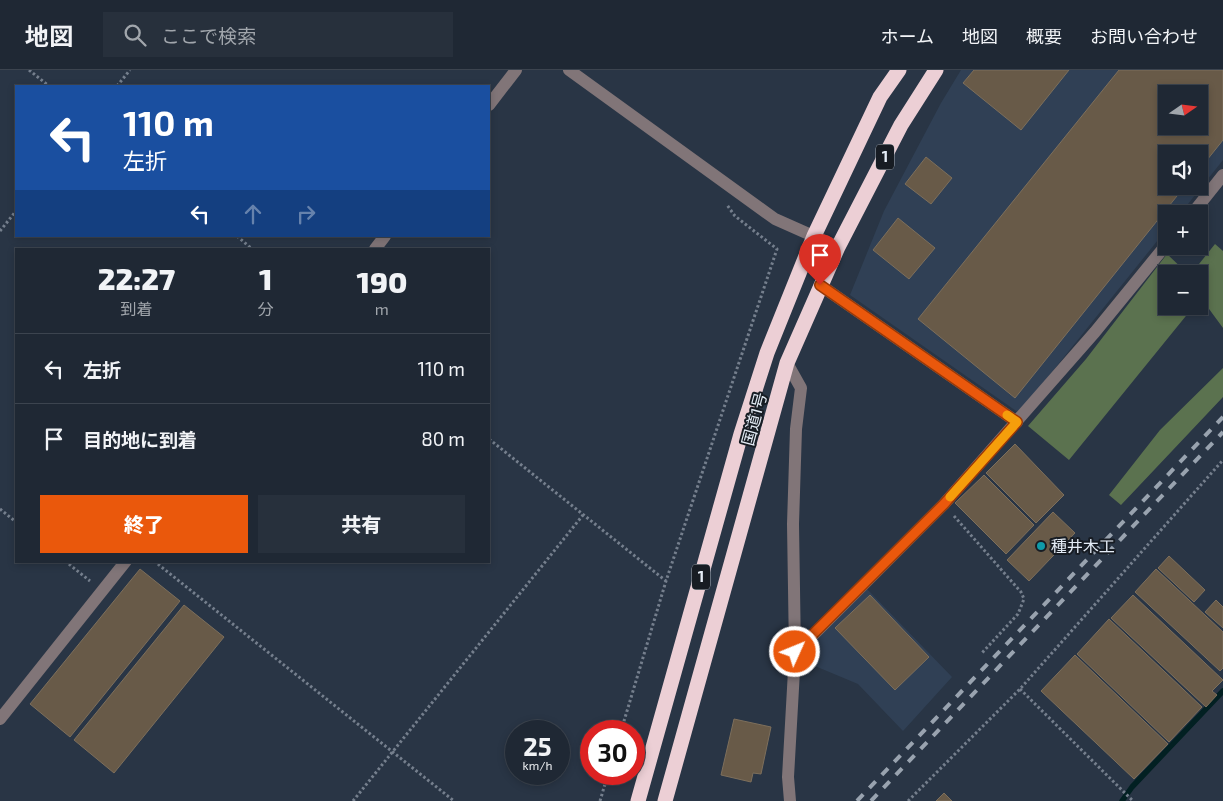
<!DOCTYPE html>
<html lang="ja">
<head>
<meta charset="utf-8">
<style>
  :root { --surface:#1f2834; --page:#27303c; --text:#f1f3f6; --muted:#a1a6ac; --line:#3c444f; --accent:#ea580c }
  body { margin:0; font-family:"Exo 2","Noto Sans JP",sans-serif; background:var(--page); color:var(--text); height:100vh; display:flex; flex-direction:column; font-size:19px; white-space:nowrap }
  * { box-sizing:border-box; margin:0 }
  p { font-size:16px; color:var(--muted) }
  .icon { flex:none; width:28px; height:28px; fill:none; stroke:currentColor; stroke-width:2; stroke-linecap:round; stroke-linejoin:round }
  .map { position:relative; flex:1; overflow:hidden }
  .sheet { position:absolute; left:15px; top:178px; width:475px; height:315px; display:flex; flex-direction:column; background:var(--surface); border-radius:0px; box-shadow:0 2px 8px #0003,0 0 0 1px var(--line) }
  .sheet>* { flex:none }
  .banner { position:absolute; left:15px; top:15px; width:475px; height:152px; border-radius:0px; box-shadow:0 2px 8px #0003,0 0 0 1px var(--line); background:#1a4fa0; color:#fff; overflow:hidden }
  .needle { width:32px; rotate:76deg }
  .tools { position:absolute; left:1158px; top:15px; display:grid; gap:10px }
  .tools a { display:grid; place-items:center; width:50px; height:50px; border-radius:0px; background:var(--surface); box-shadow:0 2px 8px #0003,0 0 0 1px var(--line); font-size:25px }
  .speed { position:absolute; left:505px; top:650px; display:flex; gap:10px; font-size:25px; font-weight:700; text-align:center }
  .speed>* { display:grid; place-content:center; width:65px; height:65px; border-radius:50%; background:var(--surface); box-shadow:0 2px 8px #0003,0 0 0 1px var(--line); line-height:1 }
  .speed small { font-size:12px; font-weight:400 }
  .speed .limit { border:8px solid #d22; background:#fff; color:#111 }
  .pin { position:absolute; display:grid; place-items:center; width:42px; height:42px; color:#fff; margin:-51px -21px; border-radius:50% 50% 50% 0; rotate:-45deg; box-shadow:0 0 5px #0007 }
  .pin .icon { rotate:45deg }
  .me { position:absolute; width:55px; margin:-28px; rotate:46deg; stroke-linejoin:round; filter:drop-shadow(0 0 4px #0008) }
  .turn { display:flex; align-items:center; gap:18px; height:105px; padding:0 25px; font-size:22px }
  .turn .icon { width:65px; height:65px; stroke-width:2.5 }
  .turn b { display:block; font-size:35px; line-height:42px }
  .lanes { display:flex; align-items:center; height:48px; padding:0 25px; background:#0003; justify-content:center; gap:25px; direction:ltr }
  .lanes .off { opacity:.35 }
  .eta { display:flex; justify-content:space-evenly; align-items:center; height:85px; text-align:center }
  .eta b { font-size:30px; font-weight:800; line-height:35px }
  .button { display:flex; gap:10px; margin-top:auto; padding:10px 25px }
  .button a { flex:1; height:58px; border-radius:0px; background:var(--accent); color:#fff; font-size:20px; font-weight:800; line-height:58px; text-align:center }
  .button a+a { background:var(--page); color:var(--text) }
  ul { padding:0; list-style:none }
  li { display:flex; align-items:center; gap:15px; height:70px; padding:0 25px; border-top:1px solid var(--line) }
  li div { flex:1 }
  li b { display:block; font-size:19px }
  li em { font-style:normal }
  header { display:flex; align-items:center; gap:30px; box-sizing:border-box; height:70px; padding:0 25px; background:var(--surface); border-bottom:1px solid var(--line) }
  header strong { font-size:24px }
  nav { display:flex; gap:28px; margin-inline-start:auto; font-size:18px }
  .search { width:350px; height:45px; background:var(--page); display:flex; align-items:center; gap:12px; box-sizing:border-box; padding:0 18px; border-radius:0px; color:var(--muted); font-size:19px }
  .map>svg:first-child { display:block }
  .built { fill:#304055; fill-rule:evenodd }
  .forest { fill:#5b724f }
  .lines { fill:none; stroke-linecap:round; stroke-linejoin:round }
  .stream { stroke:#022022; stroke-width:5.5 }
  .building { fill:#685a48; stroke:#7d6f5c; fill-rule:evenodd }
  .path { stroke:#757f8d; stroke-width:3; stroke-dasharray:2.5 2.5; stroke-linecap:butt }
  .minor { stroke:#817578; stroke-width:12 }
  .highway { stroke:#eccfd5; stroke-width:15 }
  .rail { stroke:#99a3af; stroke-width:4; stroke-dasharray:9 9; stroke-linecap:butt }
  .route-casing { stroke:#983908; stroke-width:12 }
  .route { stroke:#ea580c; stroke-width:9 }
  .slow { stroke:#f59e0b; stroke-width:9 }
  .culture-dot { fill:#0f9aa8; stroke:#171c23; stroke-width:2 }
  .labels { text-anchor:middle; stroke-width:4; stroke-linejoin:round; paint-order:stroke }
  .shield { fill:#171c23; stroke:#a6aeb7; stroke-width:1 }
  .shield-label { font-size:15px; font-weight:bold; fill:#e4ecf6 }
  .street-label { font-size:16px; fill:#e4ecf6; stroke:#171c23 }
  .poi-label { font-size:16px; fill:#e4ecf6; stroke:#171c23; text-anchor:start }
</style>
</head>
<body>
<header>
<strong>地図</strong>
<div class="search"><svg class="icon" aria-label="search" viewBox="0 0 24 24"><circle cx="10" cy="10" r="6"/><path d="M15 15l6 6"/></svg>ここで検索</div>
<nav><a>ホーム</a><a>地図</a><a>概要</a><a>お問い合わせ</a></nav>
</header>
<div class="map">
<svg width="1223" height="731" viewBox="0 0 1223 731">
  <rect width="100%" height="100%" fill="#293545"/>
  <path class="built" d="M961,0H1223V90L1180,144H1166V160L1019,343L850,225L884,141L941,33ZM1166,24H1199V56H1166ZM1166,84H1199V116H1166Z
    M867,519L952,607L903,661L858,614L803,591V582Z"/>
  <path class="forest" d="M1215,174L1223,181V258L1201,228L1199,230V204H1191Z
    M1167,184L1188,204H1166V236H1194L1069,390L1028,356L1086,289Z
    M1223,298V327L1121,435L1109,425L1160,360Z"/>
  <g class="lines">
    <path class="stream" d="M1122,731L1132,717L1223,621"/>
  </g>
  <path class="building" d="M974,0H1069L1021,60L963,13Z
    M1119,0H1223V70L1199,100V84H1166V116H1185L1015,328L918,249ZM1166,24H1199V56H1166Z
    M926,87L952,108L931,134L905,114Z
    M898,148L935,178L909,209L873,180Z
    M1015,374L1064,425L1036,453L986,403Z
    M984,405L1034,455L1006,484L955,433Z
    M1053,442L1075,463L1029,511L1007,490Z
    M1169,486L1205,520L1194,532L1158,498Z
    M140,499L180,531L70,667L30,634Z
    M1156,499L1223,562V598L1220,601L1135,522Z
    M870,525L929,587L895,620L835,558Z
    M1133,525L1223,610L1212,621L1217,625L1206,637L1111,548Z
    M1216,530L1223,537V558L1205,542Z
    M184,535L224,567L114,703L74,670Z
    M1109,549L1202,637L1169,672L1077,584Z
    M1075,585L1168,674L1134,709L1041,621Z
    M734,649L771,657L761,704L753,703L751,712L721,705Z
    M944,723L952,731H936Z"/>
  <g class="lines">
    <path class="path" d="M29,0L49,16
      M117,16L130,0
      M0,161L16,141
      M237,166L252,179
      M489,369L666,511
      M0,439L16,452
      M954,446L1021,522L1024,529L1018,544L981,584
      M65,491L90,511
      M154,491L454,731
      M1020,619L1133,731
      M621,661L666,511L777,179L735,146L727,135
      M353,731L583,445
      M600,731L608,704
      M908,731L1020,619L1223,390"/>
    <path class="minor" d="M569,0L775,149L838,177
      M489,35L516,0
      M1192,144L1223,105
      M375,179L385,166
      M820,215L1017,352
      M787,293L801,318L796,359L793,454L795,583L788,707L790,731
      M795,583L944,434L1095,262L1166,175
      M0,649L126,491"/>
    <path class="highway" d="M638,731L741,364L767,283L814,166L880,27L899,0
      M665,731L787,293L838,177L901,55L936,0"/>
    <path class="rail" d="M857,731L1223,347
      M871,731L1223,362"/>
  </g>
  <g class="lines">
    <defs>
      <path id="route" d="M795,582L944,434L1017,352L820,215"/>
    </defs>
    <use href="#route" class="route-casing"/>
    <use href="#route" class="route"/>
    <path class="slow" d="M950,427L1017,352L1007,345"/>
  </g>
  <circle class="culture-dot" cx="1041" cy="476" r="5"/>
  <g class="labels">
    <g class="shield">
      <rect x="876" y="74.5" width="18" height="25" rx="4"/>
      <rect x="692" y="494.5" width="18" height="25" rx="4"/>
    </g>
    <g class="shield-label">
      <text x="885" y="92">1</text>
      <text x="701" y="512">1</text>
    </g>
    <g class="street-label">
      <text transform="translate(754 349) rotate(-75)" y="6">国道1号</text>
    </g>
    <g class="poi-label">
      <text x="1051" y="482">種井木工</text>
    </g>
  </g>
</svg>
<div class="tools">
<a><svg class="needle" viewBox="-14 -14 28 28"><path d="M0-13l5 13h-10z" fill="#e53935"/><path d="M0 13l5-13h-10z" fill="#a1a6ac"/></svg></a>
<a><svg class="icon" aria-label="sound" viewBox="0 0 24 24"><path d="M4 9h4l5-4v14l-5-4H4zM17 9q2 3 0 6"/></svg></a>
<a>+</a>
<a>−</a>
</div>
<div class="speed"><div>25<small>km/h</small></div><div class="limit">30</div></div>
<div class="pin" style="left:820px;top:215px;background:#d93025"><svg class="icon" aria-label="arrive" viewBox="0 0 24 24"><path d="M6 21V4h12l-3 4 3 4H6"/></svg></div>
<svg class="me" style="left:795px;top:582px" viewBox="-20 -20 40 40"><circle r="17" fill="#ea580c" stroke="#fff" stroke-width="3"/><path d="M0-11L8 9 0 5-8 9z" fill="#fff"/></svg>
<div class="banner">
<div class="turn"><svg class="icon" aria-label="left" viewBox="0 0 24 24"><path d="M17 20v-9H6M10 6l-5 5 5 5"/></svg><div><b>110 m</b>左折</div></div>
<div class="lanes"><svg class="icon" aria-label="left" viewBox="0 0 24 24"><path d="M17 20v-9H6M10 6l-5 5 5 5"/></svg><svg class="icon off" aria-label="ahead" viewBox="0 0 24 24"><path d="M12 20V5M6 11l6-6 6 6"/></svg><svg class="icon off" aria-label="right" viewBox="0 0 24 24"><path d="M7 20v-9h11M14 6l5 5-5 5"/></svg></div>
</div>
<section class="sheet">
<div class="eta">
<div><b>22:27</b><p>到着</p></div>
<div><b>1</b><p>分</p></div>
<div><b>190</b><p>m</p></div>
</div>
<ul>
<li><svg class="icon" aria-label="left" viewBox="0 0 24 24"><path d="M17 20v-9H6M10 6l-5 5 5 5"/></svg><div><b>左折</b></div><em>110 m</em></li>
<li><svg class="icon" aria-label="arrive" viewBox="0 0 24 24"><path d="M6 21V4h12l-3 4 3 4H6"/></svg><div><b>目的地に到着</b></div><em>80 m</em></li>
</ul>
<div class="button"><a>終了</a><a>共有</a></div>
</section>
</div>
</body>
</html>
